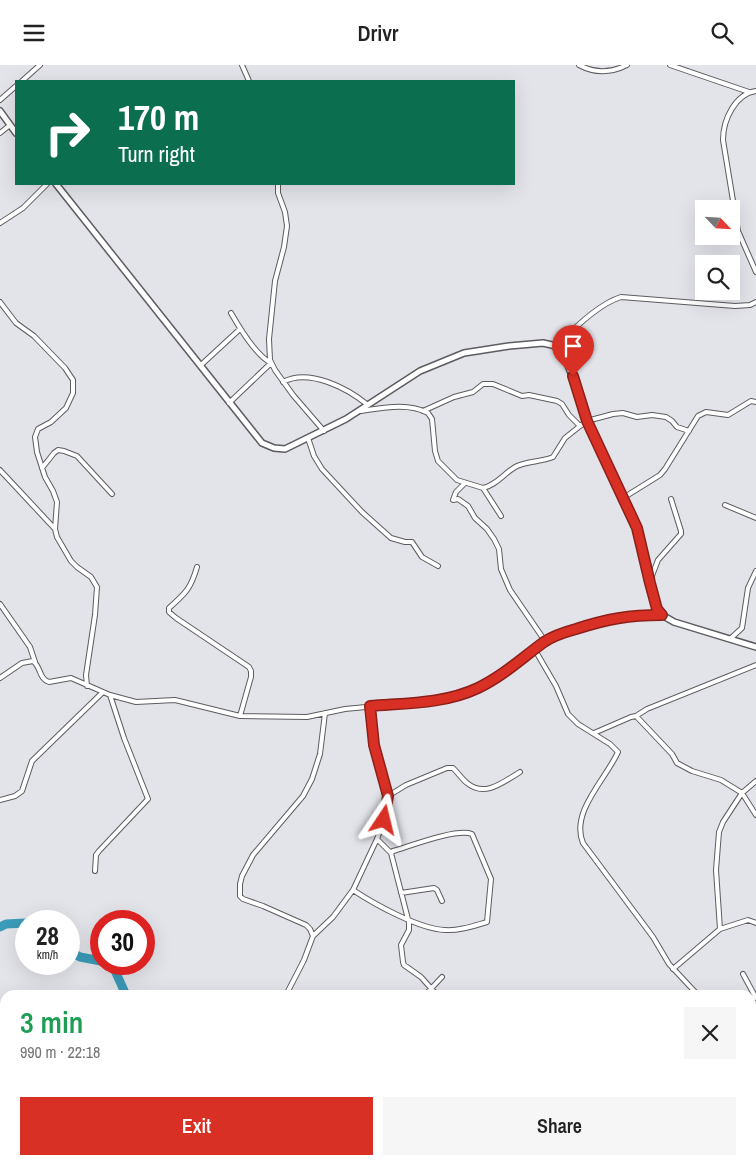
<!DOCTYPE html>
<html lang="en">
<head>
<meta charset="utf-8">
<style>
  :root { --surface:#fff; --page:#f6f6f6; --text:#222; --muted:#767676; --accent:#d93025 }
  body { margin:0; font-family:"Archivo Narrow",sans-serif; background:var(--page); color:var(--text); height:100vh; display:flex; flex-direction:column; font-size:19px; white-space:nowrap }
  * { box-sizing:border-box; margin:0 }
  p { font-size:16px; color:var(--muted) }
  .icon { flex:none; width:28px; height:28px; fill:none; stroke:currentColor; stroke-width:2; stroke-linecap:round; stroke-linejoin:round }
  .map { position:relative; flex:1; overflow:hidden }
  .sheet { position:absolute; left:0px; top:925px; width:756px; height:175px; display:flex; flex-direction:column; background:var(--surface); border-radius:15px 15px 0 0; box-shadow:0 5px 20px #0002 }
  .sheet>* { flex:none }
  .hud { position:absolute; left:15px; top:15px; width:500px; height:105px; border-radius:0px; box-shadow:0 5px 20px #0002; background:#0b6e4f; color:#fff; overflow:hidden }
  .needle { width:32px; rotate:115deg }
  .fabs { position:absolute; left:695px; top:135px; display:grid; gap:10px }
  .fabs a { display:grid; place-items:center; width:45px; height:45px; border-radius:0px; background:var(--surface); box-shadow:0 5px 20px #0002; font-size:25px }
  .speed { position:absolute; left:15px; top:845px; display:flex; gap:10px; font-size:25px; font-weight:700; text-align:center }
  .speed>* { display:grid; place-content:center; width:65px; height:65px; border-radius:50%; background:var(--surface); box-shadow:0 5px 20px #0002; line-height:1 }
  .speed small { font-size:12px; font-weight:400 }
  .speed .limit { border:8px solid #d22; background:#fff; color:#111 }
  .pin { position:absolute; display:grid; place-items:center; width:42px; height:42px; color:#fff; margin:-51px -21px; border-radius:50% 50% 50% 0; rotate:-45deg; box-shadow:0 0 5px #0007 }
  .pin .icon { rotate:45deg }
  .me { position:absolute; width:55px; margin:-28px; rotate:10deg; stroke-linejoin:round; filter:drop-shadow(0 0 4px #0008) }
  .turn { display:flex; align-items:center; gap:18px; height:105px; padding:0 20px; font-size:22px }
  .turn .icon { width:65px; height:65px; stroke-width:2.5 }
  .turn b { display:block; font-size:35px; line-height:42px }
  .round { display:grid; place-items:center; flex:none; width:52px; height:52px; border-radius:0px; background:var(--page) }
  .head { display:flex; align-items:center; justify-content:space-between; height:85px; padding:0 20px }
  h1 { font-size:30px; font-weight:600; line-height:38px; color:#1e9e55 }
  .cta { display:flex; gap:10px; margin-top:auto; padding:10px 20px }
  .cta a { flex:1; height:58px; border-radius:0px; background:var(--accent); color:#fff; font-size:20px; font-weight:600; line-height:58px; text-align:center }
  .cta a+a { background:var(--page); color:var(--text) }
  header { display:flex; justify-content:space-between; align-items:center; height:65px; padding:0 20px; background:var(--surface); font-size:22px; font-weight:600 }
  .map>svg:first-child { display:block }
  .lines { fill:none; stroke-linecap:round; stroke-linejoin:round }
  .river { stroke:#3b9bb9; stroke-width:9 }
  .street-casing { stroke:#5c5c61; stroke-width:6 }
  .secondary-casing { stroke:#5c5c61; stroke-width:8 }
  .street { stroke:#fff; stroke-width:4 }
  .secondary { stroke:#fff; stroke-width:5 }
  .route-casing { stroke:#8d1f18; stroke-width:12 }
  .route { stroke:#d93025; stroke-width:9 }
</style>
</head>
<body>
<header><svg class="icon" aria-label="menu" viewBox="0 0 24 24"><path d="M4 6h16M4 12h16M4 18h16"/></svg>Drivr<svg class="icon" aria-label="search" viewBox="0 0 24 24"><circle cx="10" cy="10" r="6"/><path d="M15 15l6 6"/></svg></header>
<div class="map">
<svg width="756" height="1100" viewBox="0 0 756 1100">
  <rect width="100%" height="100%" fill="#e3e4ea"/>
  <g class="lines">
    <path class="river" d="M0,862L6,859L26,858
      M69,886L80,892L101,896
      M112,899L126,930
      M227,1095L229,1100"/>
    <defs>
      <path id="street" d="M242,0L249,16
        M579,0C594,8 611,8 627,0
        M670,0L749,27
        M22,16L40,0
        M756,26C735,29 723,55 723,75L738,166L756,207
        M0,35L16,21
        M0,68L10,60
        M278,119V128L285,147L287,161L284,182L275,216L269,274L270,295L275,305L293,330L324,366
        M0,158L23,143L47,119
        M0,237L16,258L34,271L65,303L73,315V328L66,343L51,357L38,364L35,372L37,387L45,412L53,426L57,437L55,464L57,472L71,496L77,502L91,512L97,522L95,550L86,610L87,621
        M556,282C572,265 598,239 621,232L735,241L750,240L756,237
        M201,300L240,264
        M283,317C309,303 347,323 368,340
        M229,338L271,298C257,291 239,262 231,248
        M361,346C382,343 408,337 428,348L432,354L435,386L438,396L457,415L483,423C497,420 505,407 517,401C528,396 541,397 553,392L565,373L580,361L587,356L613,349L623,348L637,352L652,350L666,352L672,356L677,362L689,366
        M423,346L454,332L473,327L483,319H493L522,331L529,330L557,336L562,339L569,350L580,361
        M308,373L314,391L322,404L362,447L391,473L405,477H412L422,492L438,501
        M42,403L54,388L58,385L64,386L77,391L112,429
        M0,405L55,464
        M465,418L456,427L453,435L458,434L468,441L475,453L487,464L494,474L499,484L501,504L510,525L545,576
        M483,423L501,451
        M623,433L660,410L665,404L698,351L706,347L728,350L751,336L756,337
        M725,440L756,453
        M197,502C191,523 186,528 169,543V547L176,553L249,602L251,606V612L240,651
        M650,516L658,495L681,469V466L671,434
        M0,539L30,582L35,597
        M730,574L742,563L748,523L756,506
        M535,585L556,621L568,649L578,659L610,679L618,687C606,714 570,747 583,778L653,872L669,899L698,930
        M0,613L22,598L33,596C41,602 39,614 49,617L71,613L110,630L136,637L175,635L240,651L307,652L345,644L440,635L463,628L477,623L492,615L545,576L562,568L615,552L662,550
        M369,641L371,667L377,693L388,731L384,755L377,774L391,788L409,858V865L401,880L403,897L404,900L421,912L437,930
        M636,651L672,689L677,698L692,706L721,715L742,728L756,750
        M594,668L631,652L636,651L647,644L756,600
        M388,731L406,720L447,703H453C458,708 462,714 467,718C485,733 503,717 520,707
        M0,735L15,731L22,726L32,696L103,627
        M95,806L96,790L99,786L148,734L124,673L110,630
        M353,825C374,839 419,864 445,865C459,866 473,861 487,857L491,814L472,769C457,763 410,781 393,786L391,788
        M401,828L434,823L437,825L442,836
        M720,864L716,805L719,767L723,757L742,728L756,716
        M313,871L310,864L306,860L263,841L243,834L240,831V819L242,811L253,790L303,731L312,714L320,689L325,648
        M673,904L720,864L748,855L756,858
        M743,909L756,933
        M286,930L304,895L313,871L333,852L353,825L377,774
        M425,930L442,912
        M751,942L756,940
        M751,993L756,999
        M0,1036H5
        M100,1095L106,1100
        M305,1095L308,1100
        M549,1095L554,1100
        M672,1095L679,1100
        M41,1100L43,1095
        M66,1100V1095"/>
      <path id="secondary" d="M0,46L16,68
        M56,119L262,378L274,383L285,384L346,354L420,306L464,288L509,281L543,278L552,280L556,282L567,298L579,328L587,356L637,463L657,544L662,550L674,557L756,582"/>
    </defs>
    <use href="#street" class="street-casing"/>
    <use href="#secondary" class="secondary-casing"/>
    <use href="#street" class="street"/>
    <use href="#secondary" class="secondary"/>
  </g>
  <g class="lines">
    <defs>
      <path id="route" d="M384,755L388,731L374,680L370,641C406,638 444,639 478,623C503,611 522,593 544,577C553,571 565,567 576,564C607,554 629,550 662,550L657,544L650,518L637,463L587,356L573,311"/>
    </defs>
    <use href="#route" class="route-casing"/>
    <use href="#route" class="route"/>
  </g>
</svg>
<div class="fabs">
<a><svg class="needle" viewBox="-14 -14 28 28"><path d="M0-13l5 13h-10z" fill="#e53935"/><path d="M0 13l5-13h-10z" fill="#767676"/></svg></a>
<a><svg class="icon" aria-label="search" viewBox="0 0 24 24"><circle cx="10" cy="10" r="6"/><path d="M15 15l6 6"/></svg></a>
</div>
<div class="speed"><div>28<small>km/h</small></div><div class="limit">30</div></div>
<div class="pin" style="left:573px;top:311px;background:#d93025"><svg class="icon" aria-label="arrive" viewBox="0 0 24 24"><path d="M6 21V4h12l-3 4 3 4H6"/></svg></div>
<svg class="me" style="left:384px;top:755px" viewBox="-20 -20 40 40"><path d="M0-17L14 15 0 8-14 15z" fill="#d93025" stroke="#fff" stroke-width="4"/></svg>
<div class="hud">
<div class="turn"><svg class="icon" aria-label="right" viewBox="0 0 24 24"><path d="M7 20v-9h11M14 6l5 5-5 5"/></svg><div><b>170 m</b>Turn right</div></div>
</div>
<section class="sheet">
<div class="head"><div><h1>3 min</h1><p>990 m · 22:18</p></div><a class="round"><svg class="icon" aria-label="close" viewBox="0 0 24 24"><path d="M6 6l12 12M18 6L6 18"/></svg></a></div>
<div class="cta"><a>Exit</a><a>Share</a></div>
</section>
</div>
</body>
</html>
